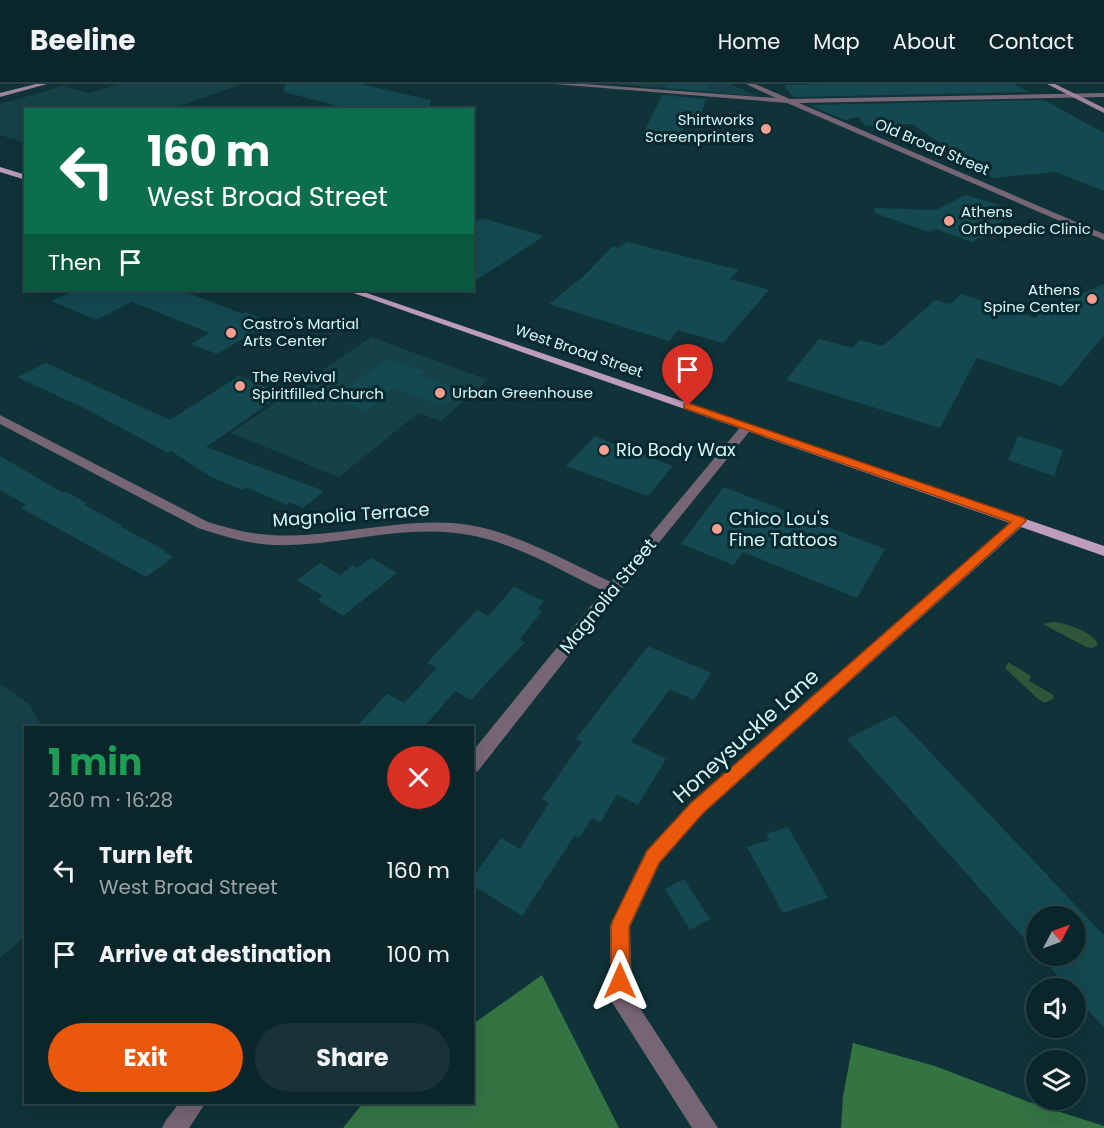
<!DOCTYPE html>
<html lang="en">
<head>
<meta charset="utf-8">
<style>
  :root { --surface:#0b262b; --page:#193237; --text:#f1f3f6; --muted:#9aa5a9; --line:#2b4347; --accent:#ea580c }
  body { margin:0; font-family:Poppins,sans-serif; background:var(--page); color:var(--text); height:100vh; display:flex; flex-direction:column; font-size:22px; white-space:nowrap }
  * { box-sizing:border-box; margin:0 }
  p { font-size:20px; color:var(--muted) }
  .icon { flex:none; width:33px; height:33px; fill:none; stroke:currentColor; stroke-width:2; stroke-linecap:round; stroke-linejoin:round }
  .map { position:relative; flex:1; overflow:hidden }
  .details { position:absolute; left:24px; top:642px; width:450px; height:378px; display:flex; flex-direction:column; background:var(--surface); border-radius:0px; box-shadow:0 6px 24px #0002,0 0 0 2px var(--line) }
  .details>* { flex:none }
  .banner { position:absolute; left:24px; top:24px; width:450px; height:183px; border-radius:0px; box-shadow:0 6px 24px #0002,0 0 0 2px var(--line); background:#0b6e4f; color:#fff; overflow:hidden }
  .needle { width:39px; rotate:49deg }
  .tools { position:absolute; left:1026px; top:822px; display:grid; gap:12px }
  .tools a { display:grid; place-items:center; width:60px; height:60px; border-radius:50%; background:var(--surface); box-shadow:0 6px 24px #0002,0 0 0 2px var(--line); font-size:30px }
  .pin { position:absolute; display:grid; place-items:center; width:51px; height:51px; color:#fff; margin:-62px -26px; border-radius:50% 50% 50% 0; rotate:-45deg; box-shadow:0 0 6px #0007 }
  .pin .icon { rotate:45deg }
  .me { position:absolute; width:66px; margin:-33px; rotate:0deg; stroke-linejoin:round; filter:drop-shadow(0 0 4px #0008) }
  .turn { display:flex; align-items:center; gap:21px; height:126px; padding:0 24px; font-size:27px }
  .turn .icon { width:78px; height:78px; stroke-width:2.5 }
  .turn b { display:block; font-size:42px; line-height:51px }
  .then { display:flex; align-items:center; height:57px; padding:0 24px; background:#0003; gap:12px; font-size:22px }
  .round { display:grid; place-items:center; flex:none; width:63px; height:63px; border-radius:32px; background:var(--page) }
  .summary { display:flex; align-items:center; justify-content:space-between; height:102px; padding:0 24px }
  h1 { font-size:36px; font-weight:700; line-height:45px; color:#1e9e55 }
  .button { display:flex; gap:12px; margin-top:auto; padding:12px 24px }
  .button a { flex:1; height:69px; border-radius:36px; background:var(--accent); color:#fff; font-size:24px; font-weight:700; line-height:69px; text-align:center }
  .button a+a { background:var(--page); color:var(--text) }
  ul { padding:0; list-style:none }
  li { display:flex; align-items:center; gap:18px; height:84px; padding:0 24px }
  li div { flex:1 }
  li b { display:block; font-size:22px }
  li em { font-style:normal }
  header { display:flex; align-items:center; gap:36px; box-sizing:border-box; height:84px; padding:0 30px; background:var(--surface); border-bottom:2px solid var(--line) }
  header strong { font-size:28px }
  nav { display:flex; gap:33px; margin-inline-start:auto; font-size:21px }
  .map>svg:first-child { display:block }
  .built { fill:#164148 }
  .green { fill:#305538 }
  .forest { fill:#347443 }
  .building { fill:#144951 }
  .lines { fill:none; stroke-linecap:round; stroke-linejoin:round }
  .street { fill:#766574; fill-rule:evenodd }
  .secondary { fill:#9f849c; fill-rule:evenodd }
  .primary { fill:#be9cbb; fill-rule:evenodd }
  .route { fill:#ea580c; stroke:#983908; stroke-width:1.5 }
  .poi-dot { fill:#f59d8f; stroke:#04292e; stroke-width:2 }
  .labels { text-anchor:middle; stroke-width:6; stroke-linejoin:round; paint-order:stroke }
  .far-poi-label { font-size:15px; fill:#d6f7fc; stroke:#04292e; text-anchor:start }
  .far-street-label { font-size:15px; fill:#d6f7fc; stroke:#04292e }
  .poi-label { font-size:18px; fill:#d6f7fc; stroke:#04292e; text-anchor:start }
  .street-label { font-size:18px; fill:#d6f7fc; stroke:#04292e }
  .near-street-label { font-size:21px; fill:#d6f7fc; stroke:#04292e }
</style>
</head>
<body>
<header>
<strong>Beeline</strong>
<nav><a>Home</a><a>Map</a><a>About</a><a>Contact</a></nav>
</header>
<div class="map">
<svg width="1104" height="1044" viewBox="0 0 1104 1044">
  <rect width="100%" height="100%" fill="#0f3339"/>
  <path class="built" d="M119,0H242L171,25L26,26L25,59L0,51V20L63,2L89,9Z
    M616,0H730L757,12Z
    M371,253L488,296L441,337L418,329L339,393L231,349Z
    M0,600L29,620L42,643L26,644L25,852L0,874Z"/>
  <path class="green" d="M1052,538C1065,538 1093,548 1098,560L1093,564L1086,563L1043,540Z
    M1008,578L1031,592L1029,597L1052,610L1054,614L1045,619L1038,615L1005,584Z"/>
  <path class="forest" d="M542,891L619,1044H343L363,1019L472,1018L473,940Z
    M853,959L935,982L1029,1018L1104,1042V1044H841L843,1012Z"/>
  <path class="building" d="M285,0H360L431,16L430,26H353L284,8Z
    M668,0H709L708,7L666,4Z
    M832,0H1014L1029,8L793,13L784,1Z
    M662,11L706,15L699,39L689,33L681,49L645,46Z
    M1044,16L1104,49V107L1056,88L993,94L912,40L866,42L858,33L845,36L809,21Z
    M966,111L1006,123L1002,126L1014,129L972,158L935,145L929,148L874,129L875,124L936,126Z
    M482,134L544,152L472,199V140Z
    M627,158L739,186L730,195L769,206L723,259L678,246L669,257L549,220L585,191L613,162L618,164Z
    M1104,200V251L1062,302L977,274L940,344L786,296L819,255L853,264L859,256L883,262L935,216L950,220L961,210L1035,234L1043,226H1046Z
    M75,206H180L243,230L245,228L271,238L217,270L191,260L210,249L132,218L96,236L51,217Z
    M390,275L424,287L420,291L462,306L443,322L394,304L366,327L333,315L385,276Z
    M46,279L170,336L239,292L282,310L206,363L324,407L303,424L290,418L287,421L246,403L242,406L209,392L171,367L168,369L86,325L17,293Z
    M595,352L624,364L673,382L648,412L566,382Z
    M1018,352L1063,366L1054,392L1008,376Z
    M0,372L63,409L65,407L87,419L84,421L123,442L121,443L166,467L164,468L173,473L146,493L21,424L26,421L0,406Z
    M724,403L885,465L857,514L743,468L734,481L681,460Z
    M371,474L397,489L343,532L318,516L323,512L297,496L320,479L340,491L353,481L357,484Z
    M514,503L544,517L537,525L542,527L520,555L525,558L471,616L455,607L423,644H355L387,610L404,619L437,584L427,579L477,526L488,532Z
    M648,562L711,589L694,616L670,605L631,658L666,675L638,721L617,710L600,739L592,734L579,754L575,751L522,832L472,801V794L501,754L520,765L549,719L542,715L582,658L576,655Z
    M895,631L1104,851V944L1076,912V904H1069L1039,872H1076V832H1036V868L847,655Z
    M788,743L828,814L783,829L747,763L770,756L766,750Z
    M684,795L710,835L690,846L665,805Z"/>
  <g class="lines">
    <path class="street" d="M554,0H584L776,14L746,0H755L790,15L1104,9V13L799,19L1104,150V156L787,19Z
      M0,331L208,438C228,444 249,450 270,451C331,455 391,435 453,439C508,443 561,475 611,498L743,340L747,339L753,343L618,509L478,687L472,689V668L603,507C557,485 508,454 455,449C394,442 335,463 274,461C248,460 223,452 198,444L0,340Z
      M1020,432L1025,434L1027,437L1025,440L703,730L660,779L630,843L632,912L718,1044H692L610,915V842L646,767L691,718L1015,434Z
      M180,1018H206L189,1044H162L166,1036Z"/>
    <path class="secondary" d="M36,0H47L0,13V9Z
      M1047,0H1055L1104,24V29Z"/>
    <path class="primary" d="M0,83L26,91V96L0,88Z
      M345,206H358L1104,462V472Z"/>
  </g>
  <path class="route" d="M688,319L1024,434L1026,437L703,729L659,779L629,843L630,897L627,904L620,907L614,904L611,897V842L613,836L647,767L691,719L1011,438L684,324V320Z"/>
  <g class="poi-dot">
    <circle cx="766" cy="45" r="6"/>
    <circle cx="949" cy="137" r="6"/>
    <circle cx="1092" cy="215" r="6"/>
    <circle cx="231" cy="249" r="6"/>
    <circle cx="240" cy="302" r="6"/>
    <circle cx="440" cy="309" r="6"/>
    <circle cx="604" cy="366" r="6"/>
    <circle cx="717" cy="445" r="6"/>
  </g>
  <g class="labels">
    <g class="far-poi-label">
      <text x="754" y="41" text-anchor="end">Shirtworks<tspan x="754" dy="17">Screenprinters</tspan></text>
      <text x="961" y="133">Athens<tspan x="961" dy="17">Orthopedic Clinic</tspan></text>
      <text x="1080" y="211" text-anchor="end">Athens<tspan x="1080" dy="17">Spine Center</tspan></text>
      <text x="243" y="245">Castro's Martial<tspan x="243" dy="17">Arts Center</tspan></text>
      <text x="252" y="298">The Revival<tspan x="252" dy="17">Spiritfilled Church</tspan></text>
      <text x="452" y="314">Urban Greenhouse</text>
    </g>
    <g class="far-street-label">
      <text transform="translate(932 63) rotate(23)" y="5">Old Broad Street</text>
      <text transform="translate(579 267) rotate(19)" y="5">West Broad Street</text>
    </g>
    <g class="poi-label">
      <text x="616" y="372">Rio Body Wax</text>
      <text x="729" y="441">Chico Lou's<tspan x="729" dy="21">Fine Tattoos</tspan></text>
    </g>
    <g class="street-label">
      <text transform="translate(351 431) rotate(-4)" y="6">Magnolia Terrace</text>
      <text transform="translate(608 512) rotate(-51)" y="6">Magnolia Street</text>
    </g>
    <g class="near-street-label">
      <text transform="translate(746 652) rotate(-42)" y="7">Honeysuckle Lane</text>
    </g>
  </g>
</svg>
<div class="tools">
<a><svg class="needle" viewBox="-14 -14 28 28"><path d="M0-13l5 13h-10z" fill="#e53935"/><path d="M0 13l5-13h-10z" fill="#9aa5a9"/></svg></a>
<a><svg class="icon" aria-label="sound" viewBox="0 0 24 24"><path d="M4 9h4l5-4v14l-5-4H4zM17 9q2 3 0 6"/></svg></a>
<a><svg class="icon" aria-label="layers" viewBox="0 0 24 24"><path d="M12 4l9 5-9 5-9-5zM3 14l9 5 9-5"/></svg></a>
</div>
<div class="pin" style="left:688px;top:322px;background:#d93025"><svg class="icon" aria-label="arrive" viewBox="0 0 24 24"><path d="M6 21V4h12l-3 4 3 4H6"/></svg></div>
<svg class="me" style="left:620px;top:897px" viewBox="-20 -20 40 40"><path d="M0-17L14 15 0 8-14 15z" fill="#ea580c" stroke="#fff" stroke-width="4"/></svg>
<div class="banner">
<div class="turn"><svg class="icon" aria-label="left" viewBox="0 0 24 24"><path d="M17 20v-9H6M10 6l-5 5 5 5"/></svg><div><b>160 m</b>West Broad Street</div></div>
<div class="then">Then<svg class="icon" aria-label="arrive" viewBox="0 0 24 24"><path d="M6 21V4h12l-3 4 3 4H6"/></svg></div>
</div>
<section class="details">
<div class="summary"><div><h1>1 min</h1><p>260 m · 16:28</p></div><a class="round" style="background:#d93025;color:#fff"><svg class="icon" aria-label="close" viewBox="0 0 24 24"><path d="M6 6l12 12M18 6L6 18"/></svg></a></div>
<ul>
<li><svg class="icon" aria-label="left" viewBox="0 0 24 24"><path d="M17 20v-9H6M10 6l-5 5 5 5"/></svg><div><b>Turn left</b><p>West Broad Street</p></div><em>160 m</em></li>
<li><svg class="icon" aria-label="arrive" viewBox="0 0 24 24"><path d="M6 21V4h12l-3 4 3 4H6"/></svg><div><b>Arrive at destination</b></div><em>100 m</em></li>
</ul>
<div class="button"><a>Exit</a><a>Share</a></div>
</section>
</div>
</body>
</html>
